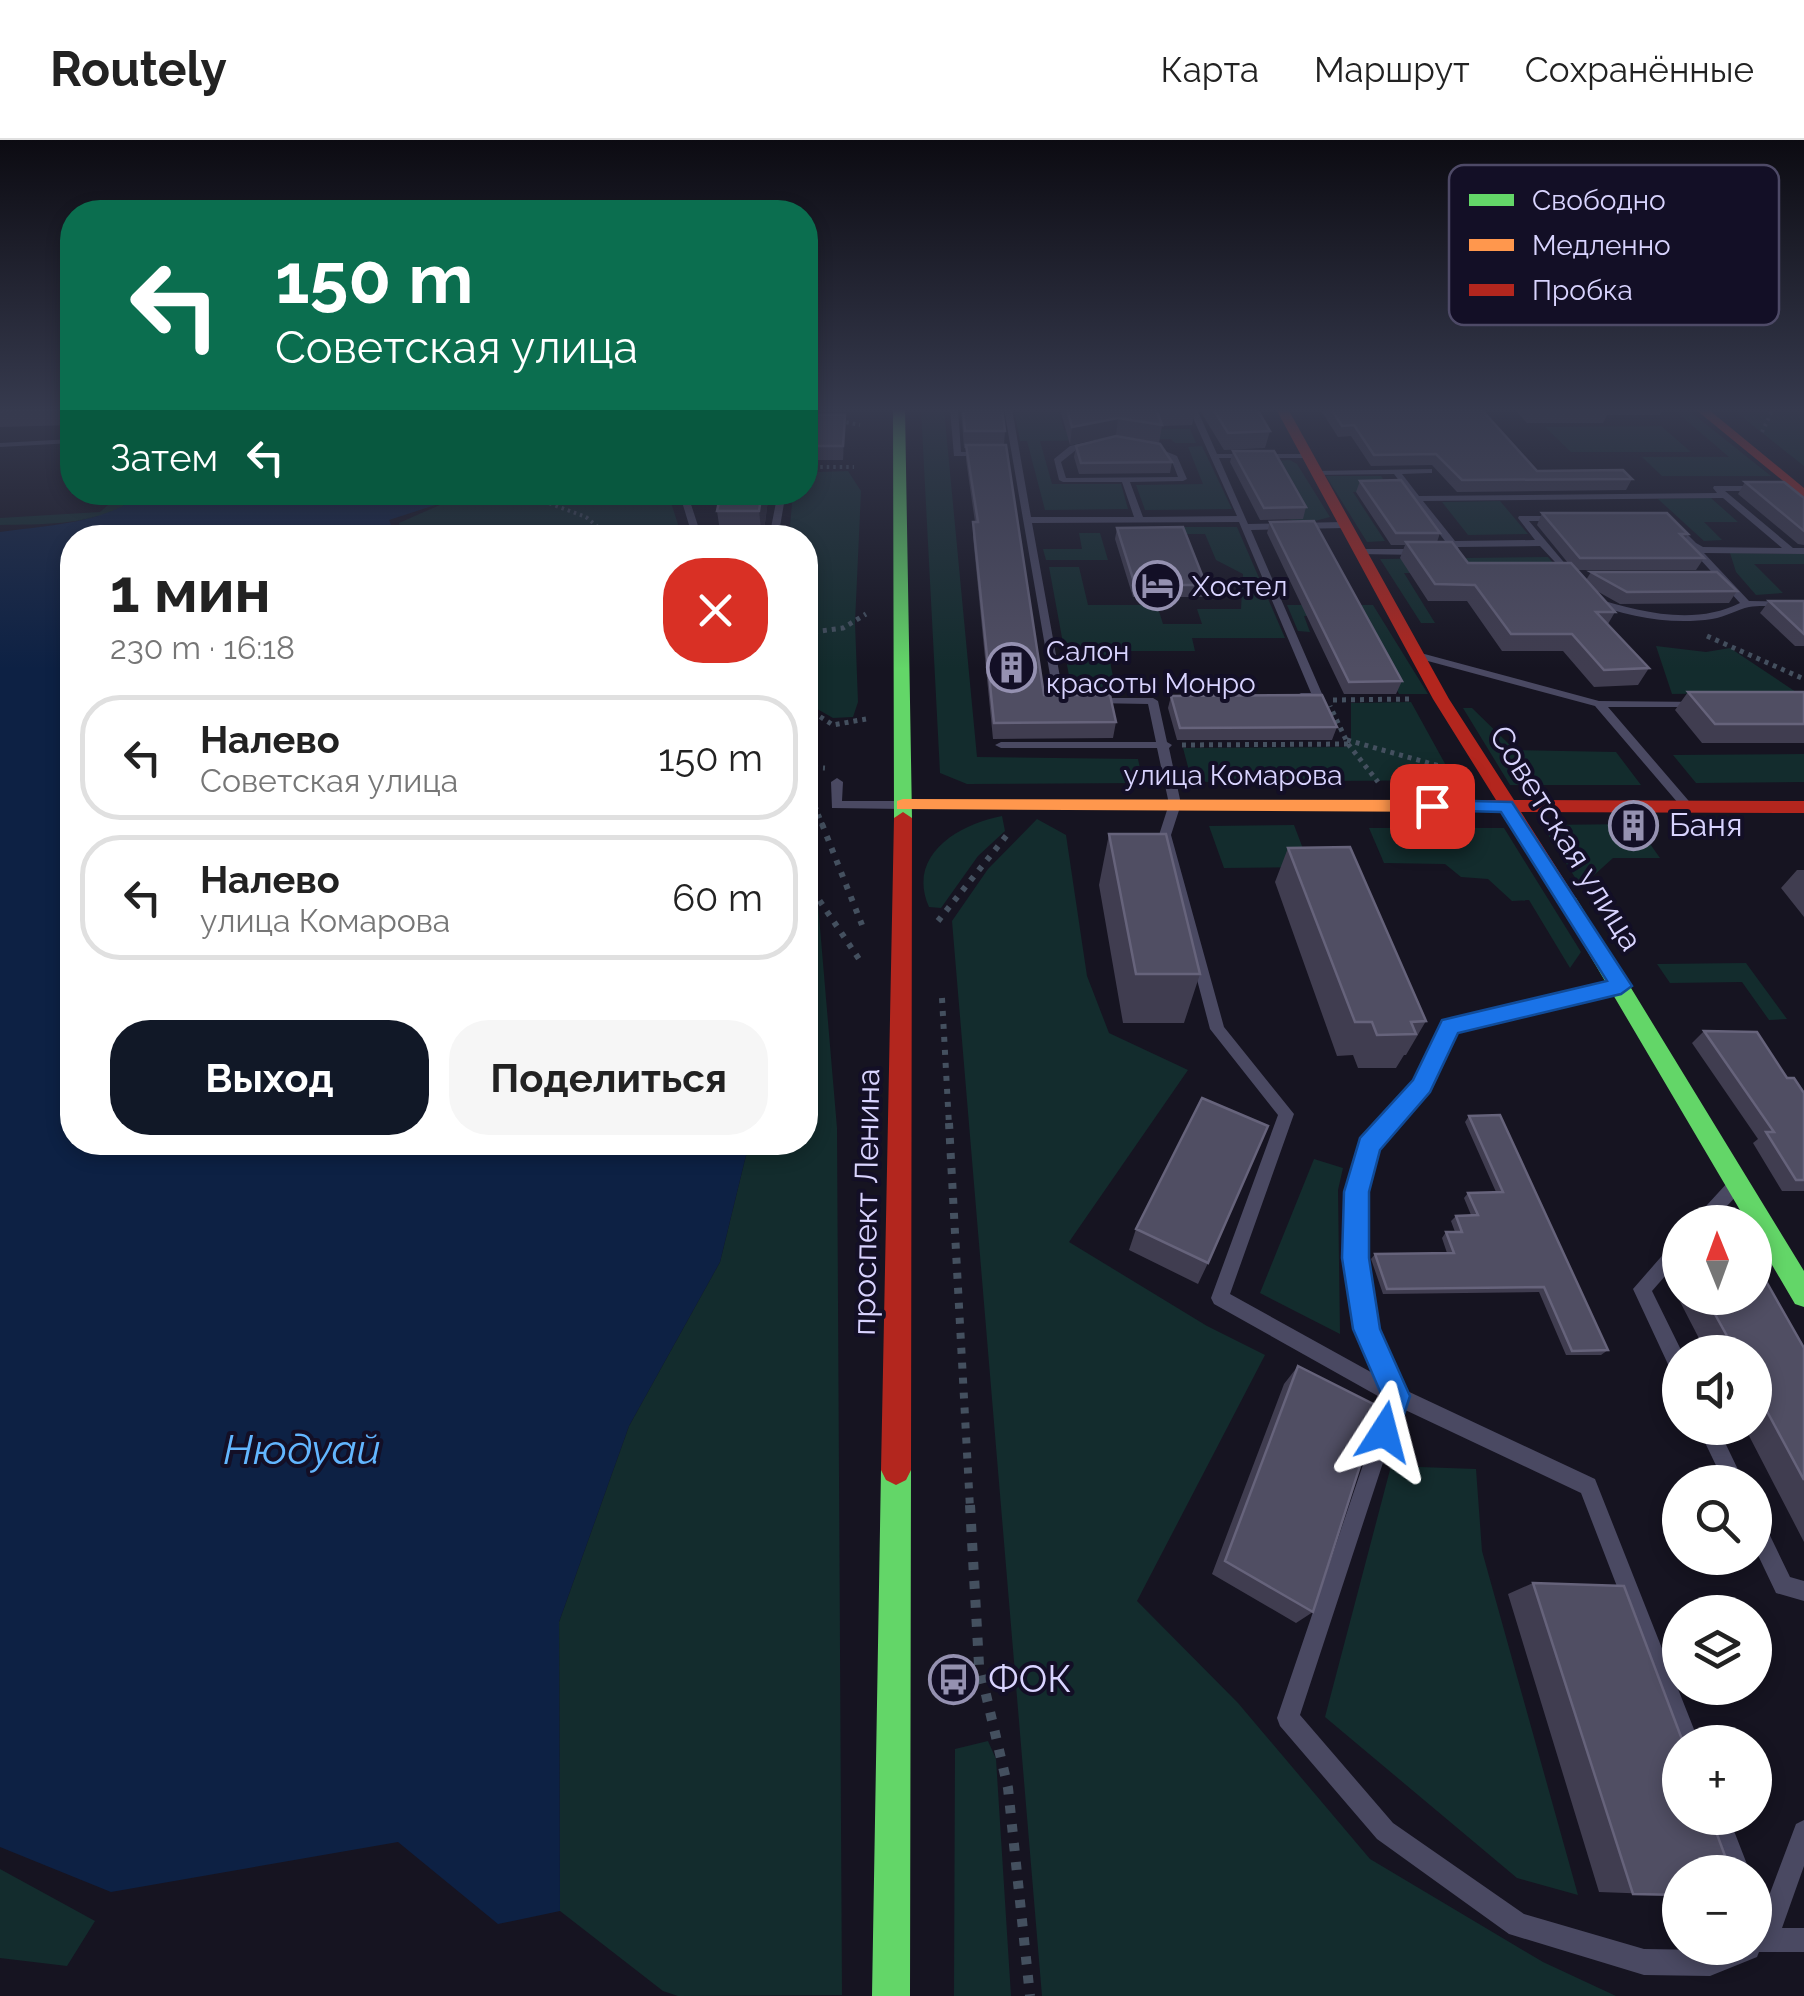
<!DOCTYPE html>
<html lang="ru">
<head>
<meta charset="utf-8">
<style>
  :root { --surface:#fff; --page:#f6f6f6; --text:#222; --muted:#767676; --line:#e0e0e0; --accent:#111827 }
  body { margin:0; font-family:Raleway,sans-serif; background:var(--page); color:var(--text); height:100vh; display:flex; flex-direction:column; font-size:38px; white-space:nowrap }
  * { box-sizing:border-box; margin:0 }
  p { font-size:32px; color:var(--muted) }
  .icon { flex:none; width:55px; height:55px; fill:none; stroke:currentColor; stroke-width:2; stroke-linecap:round; stroke-linejoin:round }
  .map { position:relative; flex:1; overflow:hidden }
  .drawer { position:absolute; left:60px; top:385px; width:758px; height:630px; display:flex; flex-direction:column; background:var(--surface); border-radius:40px; box-shadow:0 5px 15px #0003 }
  .drawer>* { flex:none }
  .hud { position:absolute; left:60px; top:60px; width:758px; height:305px; border-radius:40px; box-shadow:0 5px 15px #0003; background:#0b6e4f; color:#fff; overflow:hidden }
  .needle { width:65px; rotate:359deg }
  .tools { position:absolute; left:1662px; top:1065px; display:grid; gap:20px }
  .tools a { display:grid; place-items:center; width:110px; height:110px; border-radius:50%; background:var(--surface); box-shadow:0 5px 15px #0003; font-size:50px }
  .pin { position:absolute; display:grid; place-items:center; width:85px; height:85px; color:#fff; margin:-42px; border-radius:20px; box-shadow:0 5px 15px #0006 }
  .me { position:absolute; width:110px; margin:-55px; rotate:9deg; stroke-linejoin:round; filter:drop-shadow(0 0 8px #0008) }
  .turn { display:flex; align-items:center; gap:35px; height:210px; padding:0 50px; font-size:45px }
  .turn .icon { width:130px; height:130px; stroke-width:2.5 }
  .turn b { display:block; font-size:70px; line-height:85px }
  .then { display:flex; align-items:center; height:95px; padding:0 50px; background:#0003; gap:20px; font-size:38px }
  .round { display:grid; place-items:center; flex:none; width:105px; height:105px; border-radius:40px; background:var(--page) }
  .overview { display:flex; align-items:center; justify-content:space-between; height:170px; padding:0 50px }
  h1 { font-size:60px; font-weight:700; line-height:75px }
  .action { display:flex; gap:20px; margin-top:auto; padding:20px 50px }
  .action a { flex:1; height:115px; border-radius:40px; background:var(--accent); color:#fff; font-size:40px; font-weight:700; line-height:115px; text-align:center }
  .action a+a { background:var(--page); color:var(--text) }
  ul { padding:0; list-style:none }
  li { display:flex; align-items:center; gap:30px; height:125px; margin:0 20px 15px; padding:0 30px; border:5px solid var(--line); border-radius:40px }
  li div { flex:1 }
  li b { display:block; font-size:38px }
  li em { font-style:normal }
  header { display:flex; align-items:center; gap:60px; box-sizing:border-box; height:140px; padding:0 50px; background:var(--surface); border-bottom:2px solid var(--line) }
  header strong { font-size:48px }
  nav { display:flex; gap:55px; margin-inline-start:auto; font-size:35px }
  .map>svg:first-child { display:block }
  .green { fill:#132c2d }
  .water { fill:#0d2144 }
  .lines { fill:none; stroke-linecap:round; stroke-linejoin:round }
  .path-far4 { stroke:#44505f; stroke-width:4; stroke-dasharray:2.5 4; stroke-linecap:butt }
  .path-far3 { stroke:#44505f; stroke-width:5; stroke-dasharray:4 5; stroke-linecap:butt }
  .path-far2 { stroke:#44505f; stroke-width:6; stroke-dasharray:5 8; stroke-linecap:butt }
  .path-far1 { stroke:#44505f; stroke-width:8; stroke-dasharray:6 9; stroke-linecap:butt }
  .path { stroke:#44505f; stroke-width:10; stroke-dasharray:8 11; stroke-linecap:butt }
  .lane { fill:#4a4962; fill-rule:evenodd }
  .fast { fill:#63d668; fill-rule:evenodd }
  .slow { fill:#ff974d; fill-rule:evenodd }
  .jam { fill:#b3261e; fill-rule:evenodd }
  .wall { fill:#403d50 }
  .shaded-wall { fill:#282635 }
  .building { fill:#504e63; stroke:#66637b; stroke-width:2.5 }
  .route { fill:#1a73e8; stroke:#114b97; stroke-width:2.5 }
  .labels { text-anchor:middle; stroke-width:8; stroke-linejoin:round; paint-order:stroke }
  .far-poi-label { font-size:28px; fill:#d9d4ff; stroke:#130f26; text-anchor:start }
  .far-street-label { font-size:28px; fill:#d9d4ff; stroke:#130f26 }
  .poi-label { font-size:32px; fill:#d9d4ff; stroke:#130f26; text-anchor:start }
  .street-label { font-size:32px; fill:#d9d4ff; stroke:#130f26 }
  .near-poi-label { font-size:38px; fill:#d9d4ff; stroke:#130f26; text-anchor:start }
  .near-water-label { font-size:42px; font-style:italic; fill:#62b6ff; stroke:#130f26 }
  .key { fill:#130f26; stroke:#4e4a67; stroke-width:2.5 }
  .key-label { font-size:28px; fill:#d9d4ff }
</style>
</head>
<body>
<header>
<strong>Routely</strong>
<nav><a>Карта</a><a>Маршрут</a><a>Сохранённые</a></nav>
</header>
<div class="map">
<svg width="1804" height="1856" viewBox="0 0 1804 1856">
  <rect width="100%" height="100%" fill="#161421"/>
  <path class="green" d="M921,269H944L977,617L1138,619L1143,643L967,644L940,633Z
    M1014,269H1058L1064,290L1190,289L1196,303H1175L1171,299L1040,301L1052,344H1121L1128,369L1045,370L1027,301H1020Z
    M1673,269H1687L1771,336H1662L1642,317H1729Z
    M1732,269H1804V326Z
    M1661,286L1691,312H1571L1545,287Z
    M1202,306L1232,369L1145,370L1136,345L1203,344L1188,307Z
    M1290,320L1297,324L1330,377L1307,383L1256,373H1301L1271,321Z
    M848,331L861,351L855,483L858,562L853,577L833,578L805,562V398L789,397L793,353L805,352V344L818,332Z
    M1326,336H1381L1392,351L1353,352L1385,401L1367,402Z
    M122,353H144C102,386 52,384 0,385V378L100,372Z
    M443,353H668L682,397H401L399,383L458,357Z
    M1711,358L1738,382H1704L1722,400L1704,401L1658,359Z
    M1500,361L1528,394L1468,395L1442,362Z
    M1134,387H1237L1285,498H1192L1195,511H1108L1116,552H1072L1049,427H1079L1088,465H1157L1163,484H1202L1197,469H1241L1243,434L1216,420L1205,394H1136Z
    M1079,393H1100L1108,420H1046L1043,409H1082Z
    M1730,413L1804,414V424H1754L1783,453L1756,455L1736,432Z
    M1548,417L1592,468L1554,432L1404,433L1435,483H1421L1380,419Z
    M1287,465H1373L1428,554H1399L1355,475L1304,476L1310,492L1298,491Z
    M1656,506L1706,512L1730,508L1796,552L1672,554Z
    M1411,562L1454,640L1192,642L1183,608L1351,607V563Z
    M1463,568H1472L1515,610L1616,612L1641,645H1510Z
    M1804,614V642L1696,643L1673,615Z
    M1002,676L1005,691L978,716L941,768L929,767C906,715 959,684 1002,676Z
    M1037,679L1066,695L1087,836L1109,893L1188,930L1069,1102L1207,1186L1265,1215L1137,1461L1238,1563L1370,1719L1543,1822L1616,1856H1042L952,781L988,729Z
    M1636,684L1660,718H1613L1581,747L1542,685Z
    M1294,685L1310,727L1224,728L1209,686Z
    M1369,688H1504L1581,812L1570,828L1529,760L1512,761L1488,739L1461,737L1445,724L1384,723Z
    M805,690L814,717L837,988L842,1855L678,1856L663,1851L560,1771L559,1482L629,1286L720,1122L749,1003L805,1002Z
    M1746,823L1787,879L1769,880L1742,842L1670,843L1657,824Z
    M1314,1019L1343,1028L1338,1050L1340,1194L1260,1153Z
    M1391,1326L1476,1329L1482,1411L1578,1755L1517,1738L1325,1577Z
    M988,1601L996,1619L1011,1856H954L955,1609Z
    M0,1729L95,1781L67,1826L0,1818Z"/>
  <path class="water" d="M398,352L418,360L440,353L460,357L389,380L396,397L72,398V1002L749,1003L720,1122L629,1286L559,1482L560,1771L498,1784L398,1702L111,1752L0,1707V392C50,385 103,384 144,353Z"/>
  <g class="lines">
    <path class="path-far4" d="M840,281L860,285
      M1762,292L1773,269
      M805,338L817,327H854
      M519,352L586,377L611,398"/>
    <path class="path-far3" d="M805,493L843,488L866,474
      M1707,496L1804,539
      M1333,560L1410,559
      M805,567L833,585L866,579
      M1347,600L1450,629
      M1348,604L1378,642
      M1182,605L1348,604L1330,566
      M805,627L825,628
      M805,641L823,686"/>
    <path class="path-far2" d="M822,684L862,785
      M805,739L861,822
      M938,781L1011,690
      M942,858L949,985"/>
    <path class="path-far1" d="M949,983L970,1368"/>
    <path class="path" d="M970,1365L979,1525L1008,1648L1030,1856"/>
    <path class="lane" d="M950,269H958L961,312H983L987,314L986,316H954Z
      M1004,269H1012L1031,377H1134L1122,342H1063L1059,340L1054,319L1070,306L1094,301H1097V305L1076,310L1061,322L1066,338L1178,337L1171,319L1143,307L1142,305L1146,303L1177,316L1187,339L1183,341L1130,342L1143,377L1237,376L1189,269H1197L1217,314H1310V318H1219L1248,384L1344,382L1348,385L1344,388L1251,390L1323,556L1322,558L1301,559L1296,556L1301,553H1311L1239,382L1032,383L1064,559H1073L1078,562L1073,565L1055,564Z
      M72,299V303L0,307V303Z
      M1432,329V333H1429L1402,334L1419,356L1717,353L1713,348L1714,346H1765V350L1762,351H1725L1793,408H1804V414L1704,413L1749,461L1804,462V468C1787,468 1766,464 1749,467C1738,469 1726,477 1712,479C1671,485 1627,477 1589,462L1587,460L1592,457C1638,472 1695,486 1740,463L1667,383L1674,381L1696,403L1703,407L1782,408L1723,358L1423,361L1455,401L1535,400L1518,378L1519,376H1563V380L1560,381H1529L1573,433V437L1570,438L1540,406L1458,407L1460,414H1446V410L1451,409L1448,405L1394,334L1316,335L1312,333L1316,331Z
      M679,352H687L702,398H693Z
      M778,352H786L778,398H769Z
      M1360,409H1421L1426,412L1421,415L1357,414L1355,412Z
      M1417,512L1599,561L1704,562L1705,564L1700,567H1608L1694,667L1688,671L1684,670L1595,566L1413,517L1412,515Z
      M1096,558H1153L1158,561L1167,602L1172,605L1169,608L1181,664L1171,695L1224,887L1294,974L1230,1154L1378,1236L1358,1189L1346,1118L1349,1052L1363,1001L1415,942L1445,882L1617,842L1624,847L1617,852L1455,890L1426,950L1376,1009L1365,1052L1364,1118L1376,1189L1403,1249L1595,1339L1699,1602H1680V1610L1581,1353L1401,1268L1300,1575L1393,1683L1524,1774L1644,1809L1710,1810L1717,1808H1755V1764L1764,1769L1796,1684L1804,1680V1726L1782,1788H1804V1812H1759L1757,1817L1710,1836L1644,1835L1509,1794L1377,1699L1280,1586L1277,1578L1385,1260L1214,1164L1211,1158L1278,975L1210,889L1159,695L1169,664L1157,608H1001L995,605L1001,602H1156L1148,564L1092,563V559Z
      M837,638L843,642L842,661H903L909,665L903,669L832,668L831,642Z
      M1735,1039L1741,1041L1743,1046L1741,1051L1712,1082H1694L1696,1077L1729,1041Z
      M1680,1099V1119L1652,1151L1682,1212L1680,1238L1673,1235L1633,1149L1674,1102Z
      M1698,1288H1718L1744,1342H1724Z
      M1755,1376L1762,1379L1790,1437L1804,1441V1461L1776,1453L1755,1409Z
      M1705,1678H1729L1750,1732H1726Z"/>
    <path class="fast" d="M893,269H905L912,678L903,684L894,678Z
      M1569,756L1576,758L1804,1131V1167L1795,1164L1755,1096V1082H1747L1559,763Z
      M896,1315L906,1320L911,1330L910,1856H872L881,1330L886,1320Z"/>
    <path class="slow" d="M903,659L1458,660L1467,666L1458,672L897,669V661Z"/>
    <path class="jam" d="M1276,269H1288L1449,559L1514,660L1804,661V673L1521,672L1579,763L1569,770L1562,768L1503,672H1458L1449,666L1458,660H1496L1433,559Z
      M1695,269H1708L1804,348V358Z
      M903,672L912,678L911,1330L906,1340L896,1345L886,1340L881,1330L894,678Z"/>
  </g>
  <path class="wall" d="M0,269H72V285L0,287Z
    M961,269H1002L1005,291L1004,305L1044,555L1116,582L1113,598L993,599L973,397L975,382L966,320V308H964Z
    M1060,269H1196L1192,285L1162,286L1159,303L1116,295L1070,305Z
    M1199,269H1257L1270,291L1265,308L1224,310Z
    M1323,269H1481L1537,331L1632,339L1626,350L1457,352L1432,325L1371,326L1351,296L1338,297L1322,272Z
    M1514,269H1663L1660,275H1607L1603,283H1527Z
    M805,275H845L843,320H805Z
    M1076,306L1172,322L1170,333L1079,334L1074,317Z
    M1233,311L1306,367L1303,379L1260,380L1230,322Z
    M1360,341L1440,393L1437,402L1468,423H1568L1537,385L1542,373L1688,394L1685,400L1704,418L1696,430H1578L1586,440L1591,432L1737,451L1729,463L1620,464L1595,450L1615,472L1608,484L1649,528L1638,545L1594,547L1563,511H1502L1467,461H1428L1400,418L1405,405H1391L1356,352Z
    M1745,342L1804,358V405L1798,404L1738,354Z
    M707,352H769L763,398H721L717,371L720,359H708Z
    M1270,382L1402,541L1396,554H1344L1267,393Z
    M1117,388L1206,445L1203,457H1133L1115,399Z
    M1769,461H1804V506H1795L1760,473Z
    M1688,552H1804V603H1702L1675,570Z
    M1171,556L1337,587L1332,600H1177L1168,568Z
    M1109,694L1200,834L1184,883H1123L1099,745Z
    M1288,708L1426,881L1406,915H1404L1396,928H1358L1353,915L1337,916L1275,742Z
    M1797,730H1804V777L1781,748Z
    M1704,891L1787,938L1804,953V1051H1782L1753,1003L1758,999L1692,903Z
    M1469,976L1608,1210L1601,1215H1566L1539,1152L1383,1154L1371,1119L1375,1114L1447,1113L1442,1098L1446,1092H1455L1451,1081L1456,1076L1471,1075L1464,1058L1468,1053L1496,1052L1465,982Z
    M1136,1089L1208,1123L1198,1144L1129,1110Z
    M1680,1145V1158H1755L1804,1208V1402L1745,1288H1755V1212H1706L1674,1150Z
    M1298,1226L1313,1472L1296,1483L1212,1434L1284,1244Z
    M1533,1443L1680,1755L1599,1752L1508,1454Z"/>
  <path class="shaded-wall" d="M845,275L846,288L843,320V306Z
    M1118,278L1116,295L1070,305L1072,287Z
    M762,352H769L763,398H762L759,371Z"/>
  <path class="building" d="M0,269H72L0,271Z
    M963,269H1002L1005,291H965Z
    M1067,269H1156L1162,285L1118,278L1072,287Z
    M1213,269H1257L1270,291L1228,293Z
    M1331,269H1481L1537,331L1623,330L1632,339L1462,340L1436,314L1374,315L1354,285L1342,286Z
    M805,275H845L843,306H805Z
    M1116,296L1160,304L1172,322L1081,323L1076,306Z
    M966,305H1006L1044,555H1110L1116,582L994,583L973,382H978Z
    M1233,311H1274L1306,367L1264,368Z
    M1401,340L1440,393H1396L1360,341Z
    M1745,342H1784L1804,358V391Z
    M721,352H762L759,371H717Z
    M1542,373H1667L1688,394H1680L1704,418H1580Z
    M1314,381L1402,541L1349,542L1270,382Z
    M1183,387L1206,445H1135L1117,388Z
    M1406,402H1452L1468,423H1571L1615,472H1596L1649,528L1604,530L1572,494H1511L1475,445L1435,444Z
    M1591,432H1717L1737,451L1627,452Z
    M1769,461H1804V494Z
    M1688,552H1804V584H1715Z
    M1322,555L1337,587L1180,588L1171,556Z
    M1109,694H1166L1200,834H1136Z
    M1350,707L1426,881L1411,882L1416,894L1377,895L1372,882H1355L1288,708Z
    M1704,891L1757,892L1787,938H1794L1804,953V1040H1796L1766,992H1774Z
    M1202,958L1268,986L1208,1123L1136,1089Z
    M1500,975L1608,1210L1572,1211L1544,1147L1387,1149L1375,1114L1454,1113L1446,1092H1462L1456,1076L1478,1075L1468,1053L1503,1052L1469,976Z
    M1755,1134H1762L1804,1208V1340L1755,1249V1212H1736L1706,1158H1755Z
    M1298,1226L1379,1267L1313,1472L1225,1421Z
    M1533,1443L1624,1446L1683,1602H1680V1678H1711L1731,1732H1680V1755L1633,1754Z"/>
  <linearGradient id="sky" x2="0" y2="1"><stop stop-color="#0c0b12"/><stop offset="0.51" stop-color="#363a4e"/><stop offset="1" stop-color="#363a4e" stop-opacity="0"/></linearGradient>
  <rect width="1804" height="529" fill="url(#sky)"/>
  <path class="route" d="M1432,660L1512,662L1632,846L1621,854L1458,893L1430,952L1380,1010L1369,1052V1118L1380,1189L1410,1256L1395,1302L1384,1306L1374,1302L1370,1292L1382,1256L1353,1189L1342,1118L1344,1052L1360,998L1413,940L1442,880L1607,841L1501,672L1426,670L1423,666Z"/>
  <defs>
    <symbol id="hotel-ring" viewBox="-11 -11 22 22"><circle r="9.5" fill="#130f26" stroke="#9591b1" stroke-width="1.5"/><path d="M-6-4.5h1.5V1H6V5H4.5V3h-9V5H-6ZM-4 0a1.8 1.8 0 1 1 3.6 0ZM.5 0V-2.5h3Q6-2.5 6 0Z" fill="#9591b1"/></symbol>
    <symbol id="building-ring" viewBox="-11 -11 22 22"><circle r="9.5" fill="#130f26" stroke="#9591b1" stroke-width="1.5"/><path d="M-4-6H4V6H1V3H-1V6H-4ZM-2.5-4.3h1.7v1.8h-1.7ZM.8-4.3h1.7v1.8H.8ZM-2.5-1h1.7V.8h-1.7ZM.8-1h1.7V.8H.8Z" fill="#9591b1"/></symbol>
    <symbol id="bus-ring" viewBox="-11 -11 22 22"><circle r="9.5" fill="#130f26" stroke="#9591b1" stroke-width="1.5"/><path d="M-5-6H5V4H4V6H2V4H-2V6H-4V4H-5ZM-3.5-4V0h7V-4ZM-3.5 1.2v1.5H-2V1.2ZM2 1.2v1.5H3.5V1.2Z" fill="#9591b1"/></symbol>
  </defs>
  <g fill-rule="evenodd">
    <use href="#hotel-ring" x="1130" y="418" width="55" height="55"/>
    <use href="#building-ring" x="984" y="500" width="55" height="55"/>
    <use href="#building-ring" x="1606" y="658" width="55" height="55"/>
    <use href="#bus-ring" x="926" y="1512" width="55" height="55"/>
  </g>
  <g class="labels">
    <g class="far-poi-label">
      <text x="1192" y="456">Хостел</text>
      <text x="1046" y="521">Салон<tspan x="1046" dy="32">красоты Монро</tspan></text>
    </g>
    <g class="far-street-label">
      <text x="1233" y="645">улица Комарова</text>
    </g>
    <g class="poi-label">
      <text x="1669" y="696">Баня</text>
    </g>
    <g class="street-label">
      <text transform="translate(1566 698) rotate(58)" y="11">Советская улица</text>
      <text transform="translate(866 1062) rotate(-89)" y="11">проспект Ленина</text>
    </g>
    <g class="near-poi-label">
      <text x="988" y="1552">ФОК</text>
    </g>
    <g class="near-water-label">
      <text x="302" y="1324">Нюдуай</text>
    </g>
  </g>
  <rect x="1449" y="25" width="330" height="160" rx="15" class="key"/>
  <rect x="1469" y="54" width="45" height="12" fill="#63d668"/>
  <rect x="1469" y="99" width="45" height="12" fill="#ff974d"/>
  <rect x="1469" y="144" width="45" height="12" fill="#b3261e"/>
  <g class="key-label">
    <text x="1532" y="70">Свободно</text>
    <text x="1532" y="115">Медленно</text>
    <text x="1532" y="160">Пробка</text>
  </g>
</svg>
<div class="tools">
<a><svg class="needle" viewBox="-14 -14 28 28"><path d="M0-13l5 13h-10z" fill="#e53935"/><path d="M0 13l5-13h-10z" fill="#767676"/></svg></a>
<a><svg class="icon" aria-label="sound" viewBox="0 0 24 24"><path d="M4 9h4l5-4v14l-5-4H4zM17 9q2 3 0 6"/></svg></a>
<a><svg class="icon" aria-label="search" viewBox="0 0 24 24"><circle cx="10" cy="10" r="6"/><path d="M15 15l6 6"/></svg></a>
<a><svg class="icon" aria-label="layers" viewBox="0 0 24 24"><path d="M12 4l9 5-9 5-9-5zM3 14l9 5 9-5"/></svg></a>
<a>+</a>
<a>−</a>
</div>
<div class="pin" style="left:1432px;top:666px;background:#d93025"><svg class="icon" aria-label="arrive" viewBox="0 0 24 24"><path d="M6 21V4h12l-3 4 3 4H6"/></svg></div>
<svg class="me" style="left:1384px;top:1292px" viewBox="-20 -20 40 40"><path d="M0-17L14 15 0 8-14 15z" fill="#1a73e8" stroke="#fff" stroke-width="4"/></svg>
<div class="hud">
<div class="turn"><svg class="icon" aria-label="left" viewBox="0 0 24 24"><path d="M17 20v-9H6M10 6l-5 5 5 5"/></svg><div><b>150 m</b>Советская улица</div></div>
<div class="then">Затем<svg class="icon" aria-label="left" viewBox="0 0 24 24"><path d="M17 20v-9H6M10 6l-5 5 5 5"/></svg></div>
</div>
<section class="drawer">
<div class="overview"><div><h1>1 мин</h1><p>230 m · 16:18</p></div><a class="round" style="background:#d93025;color:#fff"><svg class="icon" aria-label="close" viewBox="0 0 24 24"><path d="M6 6l12 12M18 6L6 18"/></svg></a></div>
<ul>
<li><svg class="icon" aria-label="left" viewBox="0 0 24 24"><path d="M17 20v-9H6M10 6l-5 5 5 5"/></svg><div><b>Налево</b><p>Советская улица</p></div><em>150 m</em></li>
<li><svg class="icon" aria-label="left" viewBox="0 0 24 24"><path d="M17 20v-9H6M10 6l-5 5 5 5"/></svg><div><b>Налево</b><p>улица Комарова</p></div><em>60 m</em></li>
</ul>
<div class="action"><a>Выход</a><a>Поделиться</a></div>
</section>
</div>
</body>
</html>
